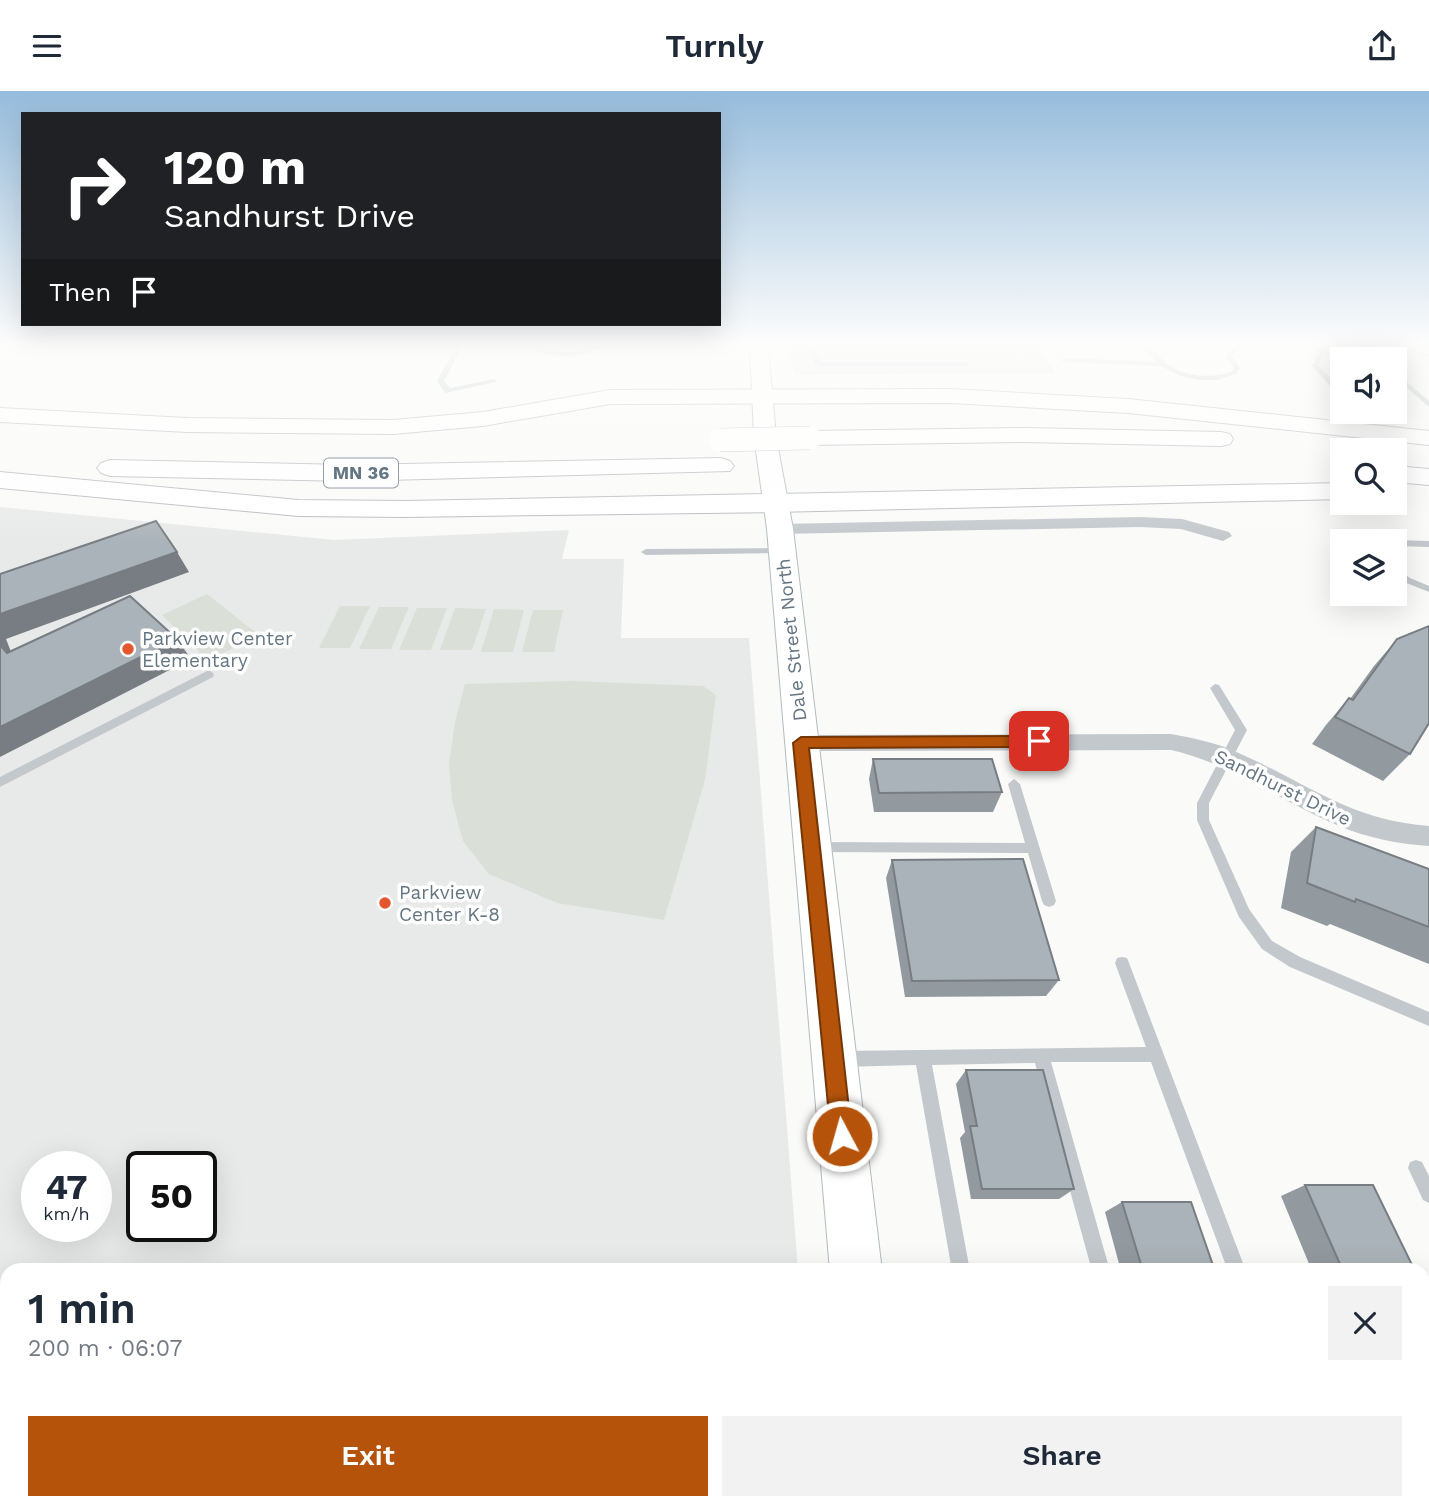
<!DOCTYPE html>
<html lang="en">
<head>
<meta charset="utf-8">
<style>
  :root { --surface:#fff; --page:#f2f2f3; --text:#1f2937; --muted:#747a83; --accent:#b45309 }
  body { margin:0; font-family:"Work Sans",sans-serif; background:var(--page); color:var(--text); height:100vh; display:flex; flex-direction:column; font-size:26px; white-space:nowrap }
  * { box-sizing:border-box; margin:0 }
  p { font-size:23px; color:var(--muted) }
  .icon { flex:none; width:38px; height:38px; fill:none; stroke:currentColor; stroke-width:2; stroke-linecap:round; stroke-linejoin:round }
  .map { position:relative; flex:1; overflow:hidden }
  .sheet { position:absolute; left:0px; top:1172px; width:1430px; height:247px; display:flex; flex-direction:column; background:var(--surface); border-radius:21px 21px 0 0; box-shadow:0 7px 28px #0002 }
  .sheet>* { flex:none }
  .guide { position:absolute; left:21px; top:21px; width:700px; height:214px; border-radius:0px; box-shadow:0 7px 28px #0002; background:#202124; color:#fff; overflow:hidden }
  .tools { position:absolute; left:1330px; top:256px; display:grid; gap:14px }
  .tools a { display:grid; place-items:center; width:77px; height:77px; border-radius:0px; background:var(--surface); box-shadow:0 7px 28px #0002; font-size:35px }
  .speed { position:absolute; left:21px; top:1060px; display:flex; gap:14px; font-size:35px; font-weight:700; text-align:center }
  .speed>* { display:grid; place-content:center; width:91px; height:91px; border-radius:50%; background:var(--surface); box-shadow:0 7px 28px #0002; line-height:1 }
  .speed small { font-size:18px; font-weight:400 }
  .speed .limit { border:4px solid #111; border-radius:10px; background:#fff; color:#111 }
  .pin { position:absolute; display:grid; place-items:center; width:60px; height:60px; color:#fff; margin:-30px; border-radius:14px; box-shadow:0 4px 10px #0006 }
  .me { position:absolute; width:77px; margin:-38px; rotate:354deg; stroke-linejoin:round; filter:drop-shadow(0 0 5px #0008) }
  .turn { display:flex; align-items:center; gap:24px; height:147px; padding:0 28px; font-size:32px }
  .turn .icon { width:91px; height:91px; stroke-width:2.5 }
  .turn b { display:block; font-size:49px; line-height:60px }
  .then { display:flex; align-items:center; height:66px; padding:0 28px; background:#0003; gap:14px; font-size:26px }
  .round { display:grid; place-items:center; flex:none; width:74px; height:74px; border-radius:0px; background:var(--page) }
  .headline { display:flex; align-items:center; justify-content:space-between; height:119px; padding:0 28px }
  h1 { font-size:42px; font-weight:600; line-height:52px }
  .button { display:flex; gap:14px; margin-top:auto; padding:14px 28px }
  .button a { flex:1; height:80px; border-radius:0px; background:var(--accent); color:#fff; font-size:28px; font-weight:600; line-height:80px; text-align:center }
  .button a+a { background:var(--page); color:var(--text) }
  header { display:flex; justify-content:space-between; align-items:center; height:91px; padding:0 28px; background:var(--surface); font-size:32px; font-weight:600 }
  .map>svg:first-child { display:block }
  .built { fill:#e8e9e9; fill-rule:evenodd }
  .green { fill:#dadfd7 }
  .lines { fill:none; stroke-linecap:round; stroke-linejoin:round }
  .secondary-casing { stroke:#b3babf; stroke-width:2 }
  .highway-casing { stroke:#b4b9bd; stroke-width:2 }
  .lane { fill:#c3c8cc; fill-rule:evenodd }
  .street { fill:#c3c8cc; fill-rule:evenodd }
  .secondary { fill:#fff; fill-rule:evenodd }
  .highway { fill:#fff; fill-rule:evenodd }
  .highway-bridge-casing { stroke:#b4b9bd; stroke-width:24; stroke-linecap:butt }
  .highway-bridge { stroke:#fff; stroke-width:23 }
  .wall { fill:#929a9f }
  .shaded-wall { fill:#777d82 }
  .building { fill:#aab3b9; stroke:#777d82; stroke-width:2 }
  .route { fill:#b45309; stroke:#753606; stroke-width:2 }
  .poi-dot { fill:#e4572e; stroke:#fff; stroke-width:2.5 }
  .labels { text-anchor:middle; stroke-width:7; stroke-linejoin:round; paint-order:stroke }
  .shield { fill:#fff; stroke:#939fa8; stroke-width:2 }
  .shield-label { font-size:18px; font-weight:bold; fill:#657683 }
  .poi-label { font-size:19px; fill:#657683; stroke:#fff; text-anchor:start }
  .street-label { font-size:19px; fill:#657683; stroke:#fff }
</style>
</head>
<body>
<header><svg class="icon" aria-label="menu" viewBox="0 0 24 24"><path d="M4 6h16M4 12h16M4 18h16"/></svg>Turnly<svg class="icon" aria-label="share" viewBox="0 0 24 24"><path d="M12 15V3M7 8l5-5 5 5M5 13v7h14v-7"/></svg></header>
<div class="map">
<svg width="1429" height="1418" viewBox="0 0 1429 1418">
  <rect width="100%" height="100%" fill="#fafaf8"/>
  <path class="built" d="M786,254H1037L1056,283L795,284Z
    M0,416L334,449L569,439L562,468H624L621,547H749L798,1179L7,1180V1351H0ZM37,1076H96V1136H37ZM142,1076H201V1136H142Z"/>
  <path class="green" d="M207,503L259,544L208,570L162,524Z
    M340,515H370L350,557H319Z
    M379,516H409L391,558H359Z
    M417,517H447L431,559H399Z
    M455,517L486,518L472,559H440Z
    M494,518L524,519L513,561H481Z
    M533,519H563L554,561H522Z
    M571,590L703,595L716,604L705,689L664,829L557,812L489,783L463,750L452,709L449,673L455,631L465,593Z"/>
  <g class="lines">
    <defs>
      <path id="secondary" d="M750,254H768L776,346L793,438L882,1180H830L767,438L754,346Z
        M1406,254H1429V264L1408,258Z
        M850,1412H910L911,1418H851Z"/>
      <path id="highway" d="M951,298L1128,308L1429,340V354L1128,322L951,312L610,313L483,335L393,343L187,341L0,331V317L187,327L393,329L483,321L610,299Z
        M1024,337L1221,341L1230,343L1233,348L1230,353L1221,355L1024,351L810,354L801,352L798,347L801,342L810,340Z
        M721,367L730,370L734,375L730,380L349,390L110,385L101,382L97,377L101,372L110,369L349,374Z
        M1395,375L1429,378V394L1395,391Z
        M0,381L298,409L405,410L1342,392V408L774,421L405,426L298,425L0,397Z"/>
    </defs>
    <use href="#secondary" class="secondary-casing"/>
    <use href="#highway" class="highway-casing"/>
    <path class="lane" d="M457,254H463L444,290L450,297L494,288L497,290L496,291L445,302L437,290Z
      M534,254H540L541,258L570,261L595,254H603C584,268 558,267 536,260Z
      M803,254H810L819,264L821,271H967L970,273L967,275H818L815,273L813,265Z
      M1142,254H1149C1154,259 1159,266 1165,271C1183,286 1210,288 1231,281L1234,277L1226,265L1235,254H1241L1232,265L1240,277L1236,283L1217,289H1198L1178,284L1161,275L1064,271L1061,269L1064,267L1156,271Z
      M1321,254H1327L1325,259L1350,268L1342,269L1323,263L1319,275L1342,299V305H1339L1312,275Z
      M1395,281L1429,310V316L1395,286Z
      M1395,449L1429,450V456L1395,455L1393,450Z
      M782,457L787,460L785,462L646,464L641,461L646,458Z
      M1395,476L1410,487L1429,495V501L1404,491L1395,484Z
      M209,579L214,583L213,586L0,696V686Z
      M1215,593L1219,594L1247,639L1209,712V729L1249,818L1272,850L1300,866L1429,921V935L1290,876L1262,858L1239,826L1197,729V712L1235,639L1210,597Z
      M1014,688L1020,693L1056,810L1054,814L1049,816L1044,814L1042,810L1028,762L815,761L810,760L809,756L810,752L815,751L1025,752L1008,693Z
      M1122,866L1127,867L1129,872L1246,1180H1228L1151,971H1051L1110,1180H1092L1035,972L932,974L970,1180H952L916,974L841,976L836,973L833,968L836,963L841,960L1146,956L1115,872L1117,867Z
      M1416,1069L1422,1071L1429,1085V1112L1423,1109L1408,1077L1410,1071Z
      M986,1412H1007L1008,1418H986Z
      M1156,1412H1177L1179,1418H1157Z
      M1313,1412H1334L1336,1418H1314Z"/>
    <path class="street" d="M1140,426L1182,428L1229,441L1232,445L1223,450L1181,438L1140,436L780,443L771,438L780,433Z
      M1171,643C1192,647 1214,651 1234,660C1305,690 1347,729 1429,735V755C1398,753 1368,747 1339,735C1282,711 1233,673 1171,659L801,660L793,658L789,652L793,646L801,644Z"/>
    <use href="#secondary" class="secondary"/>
    <use href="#highway" class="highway"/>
    <defs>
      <path id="highway-bridge" d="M720,349L810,347"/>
    </defs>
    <use href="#highway-bridge" class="highway-bridge-casing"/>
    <use href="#highway-bridge" class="highway-bridge"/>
  </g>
  <path class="wall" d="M1397,548L1410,663L1383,690L1312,653L1326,634L1349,607L1350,608L1374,575Z
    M873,668L1002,701L993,721H874L869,688Z
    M1316,736L1429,778V873L1330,833L1327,835L1281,817L1291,761Z
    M892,769L1059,889L1046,905L905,906L886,787Z
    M966,979L1074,1098L1059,1108H971L960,1047L965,1041L956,993Z
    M1305,1094L1415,1180H1312L1281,1105Z
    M1122,1111L1215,1180H1121L1105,1121Z"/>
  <path class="shaded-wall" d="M177,461L189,481L6,548L15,571L0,554V523Z
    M177,548L191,568L0,666V636Z"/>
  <path class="building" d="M156,430L177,461L0,523V483Z
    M130,505L177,548L0,636V554L7,562Z
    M1429,535V632L1410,663L1335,626L1349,607L1353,609L1397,548Z
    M873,668H992L1002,701L879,702Z
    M1316,736L1429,778V836L1356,808L1355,811L1307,792Z
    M1023,768L1059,889L912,890L892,769Z
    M966,979H1043L1074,1098H982L970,1035H977Z
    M1305,1094H1373L1415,1180H1343Z
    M1122,1111H1191L1215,1180H1143Z
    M1423,1196L1429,1209V1297H1423Z"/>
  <linearGradient id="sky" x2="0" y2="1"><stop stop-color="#96bcdc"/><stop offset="0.56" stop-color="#fdfdfc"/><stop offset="1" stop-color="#fdfdfc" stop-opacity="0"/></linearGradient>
  <rect width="1429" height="452" fill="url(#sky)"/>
  <path class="route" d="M1039,645L1046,650L1039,656L809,657L852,1045L849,1052L842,1055L834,1052L831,1045L793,652L801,646Z"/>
  <g class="poi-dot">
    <circle cx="128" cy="558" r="7"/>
    <circle cx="385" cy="812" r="7"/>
  </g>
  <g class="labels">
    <rect class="shield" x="324" y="367.5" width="74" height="29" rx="5"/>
    <g class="shield-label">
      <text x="361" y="388">MN 36</text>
    </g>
    <g class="poi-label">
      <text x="142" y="554">Parkview Center<tspan x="142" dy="22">Elementary</tspan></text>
      <text x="399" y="808">Parkview<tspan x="399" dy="22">Center K-8</tspan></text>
    </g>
    <g class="street-label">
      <text transform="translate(791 549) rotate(-96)" y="7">Dale Street North</text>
      <text transform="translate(1283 696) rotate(26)" y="7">Sandhurst Drive</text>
    </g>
  </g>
</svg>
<div class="tools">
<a><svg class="icon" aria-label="sound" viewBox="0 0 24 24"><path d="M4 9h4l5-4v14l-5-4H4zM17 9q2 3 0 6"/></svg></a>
<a><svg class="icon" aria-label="search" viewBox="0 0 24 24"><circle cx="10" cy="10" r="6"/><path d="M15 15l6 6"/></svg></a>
<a><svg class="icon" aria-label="layers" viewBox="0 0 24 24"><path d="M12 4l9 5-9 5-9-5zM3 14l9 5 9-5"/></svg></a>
</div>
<div class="speed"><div>47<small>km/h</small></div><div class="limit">50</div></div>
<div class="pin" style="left:1039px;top:650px;background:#d93025"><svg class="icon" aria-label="arrive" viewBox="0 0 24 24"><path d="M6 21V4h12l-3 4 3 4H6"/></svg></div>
<svg class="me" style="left:842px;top:1045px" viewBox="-20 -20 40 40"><circle r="17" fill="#b45309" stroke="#fff" stroke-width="3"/><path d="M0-11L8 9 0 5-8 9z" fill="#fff"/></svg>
<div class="guide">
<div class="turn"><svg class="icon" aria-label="right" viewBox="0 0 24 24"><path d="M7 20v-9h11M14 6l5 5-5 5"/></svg><div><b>120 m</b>Sandhurst Drive</div></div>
<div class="then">Then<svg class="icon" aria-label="arrive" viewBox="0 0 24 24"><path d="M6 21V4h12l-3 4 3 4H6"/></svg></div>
</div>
<section class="sheet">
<div class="headline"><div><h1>1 min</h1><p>200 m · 06:07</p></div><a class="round"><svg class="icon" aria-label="close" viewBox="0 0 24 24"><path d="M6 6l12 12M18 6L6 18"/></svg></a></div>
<div class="button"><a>Exit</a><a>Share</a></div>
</section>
</div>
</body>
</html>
